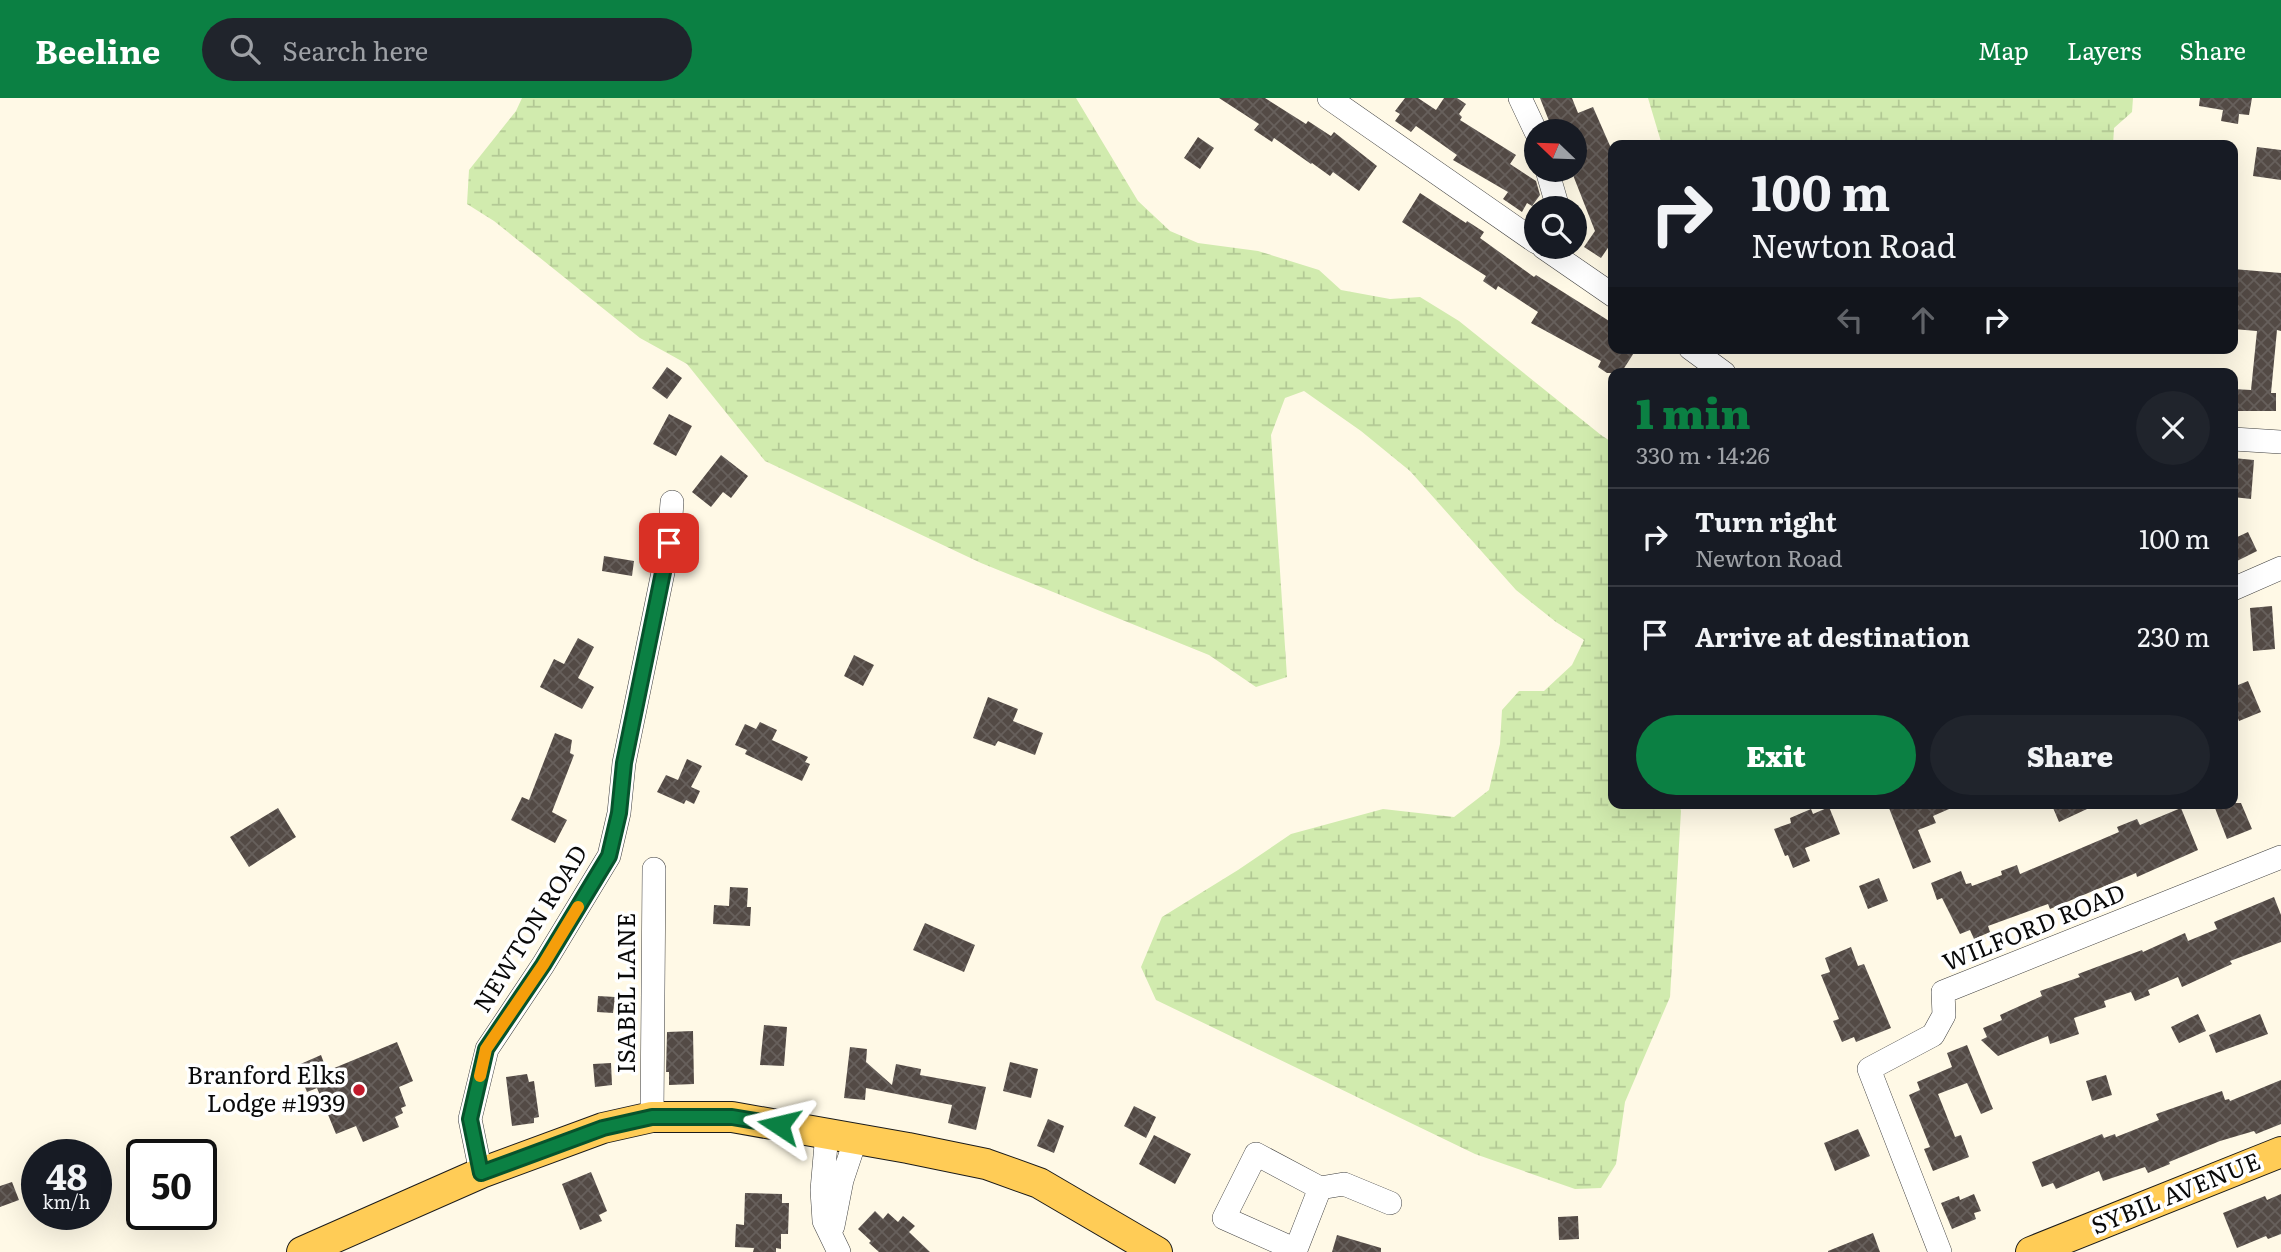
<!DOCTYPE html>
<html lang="en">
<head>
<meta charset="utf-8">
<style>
  :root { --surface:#171b24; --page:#20242c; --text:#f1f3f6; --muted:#9ea1a6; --line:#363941; --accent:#0b8043 }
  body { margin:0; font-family:Literata,serif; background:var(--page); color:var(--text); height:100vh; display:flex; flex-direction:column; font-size:26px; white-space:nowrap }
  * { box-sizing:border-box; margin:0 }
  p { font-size:23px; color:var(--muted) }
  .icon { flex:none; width:38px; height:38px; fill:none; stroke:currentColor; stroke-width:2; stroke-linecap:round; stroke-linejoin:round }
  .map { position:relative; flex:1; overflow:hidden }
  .panel { position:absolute; left:1608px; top:270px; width:630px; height:441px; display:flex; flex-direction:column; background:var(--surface); border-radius:14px; box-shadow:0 7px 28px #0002 }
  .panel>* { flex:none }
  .guide { position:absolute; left:1608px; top:42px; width:630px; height:214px; border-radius:14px; box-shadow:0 7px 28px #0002; background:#171b24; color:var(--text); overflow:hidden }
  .needle { width:46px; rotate:293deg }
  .fabs { position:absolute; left:1524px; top:21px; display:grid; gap:14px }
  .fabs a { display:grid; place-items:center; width:63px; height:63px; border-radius:50%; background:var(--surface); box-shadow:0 7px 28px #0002; font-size:35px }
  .speed { position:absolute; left:21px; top:1041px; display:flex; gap:14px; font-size:35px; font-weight:700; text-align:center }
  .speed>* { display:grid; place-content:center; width:91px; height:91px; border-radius:50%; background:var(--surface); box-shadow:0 7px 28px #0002; line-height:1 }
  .speed small { font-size:18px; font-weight:400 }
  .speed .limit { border:4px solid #111; border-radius:10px; background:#fff; color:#111 }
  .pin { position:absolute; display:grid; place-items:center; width:60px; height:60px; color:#fff; margin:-30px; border-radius:14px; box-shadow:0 4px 10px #0006 }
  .me { position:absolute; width:77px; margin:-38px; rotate:280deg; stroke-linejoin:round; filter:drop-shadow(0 0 5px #0008) }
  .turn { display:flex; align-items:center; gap:24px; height:147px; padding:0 28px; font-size:32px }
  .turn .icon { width:91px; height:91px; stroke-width:2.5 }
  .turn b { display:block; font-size:49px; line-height:60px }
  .lanes { display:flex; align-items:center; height:66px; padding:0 28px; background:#0003; justify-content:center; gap:35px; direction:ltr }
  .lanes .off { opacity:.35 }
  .round { display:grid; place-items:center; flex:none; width:74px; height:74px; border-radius:37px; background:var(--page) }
  .head { display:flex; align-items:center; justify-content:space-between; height:119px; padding:0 28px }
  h1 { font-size:42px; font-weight:800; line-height:52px; color:var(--accent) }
  .button { display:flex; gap:14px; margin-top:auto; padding:14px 28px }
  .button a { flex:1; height:80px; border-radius:42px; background:var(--accent); color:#fff; font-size:28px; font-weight:800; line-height:80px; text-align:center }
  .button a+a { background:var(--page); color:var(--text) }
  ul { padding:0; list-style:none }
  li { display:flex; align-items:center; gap:21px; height:98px; padding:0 28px; border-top:2px solid var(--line) }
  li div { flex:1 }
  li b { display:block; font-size:26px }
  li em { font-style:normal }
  header { display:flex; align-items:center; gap:42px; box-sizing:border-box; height:98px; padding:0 35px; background:var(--accent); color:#fff }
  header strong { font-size:33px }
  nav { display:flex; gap:38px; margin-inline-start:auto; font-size:24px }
  .search { width:490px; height:63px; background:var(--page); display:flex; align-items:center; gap:18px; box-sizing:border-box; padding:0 24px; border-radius:38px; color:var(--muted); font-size:26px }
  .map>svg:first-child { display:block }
  .wetland { fill:url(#wetland-marsh) }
  .building { fill:url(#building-cross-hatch) }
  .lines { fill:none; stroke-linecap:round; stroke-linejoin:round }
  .minor-casing { stroke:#3d3d3d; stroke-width:24 }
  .major-casing { stroke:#1b1b1b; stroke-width:32 }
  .minor { stroke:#fff; stroke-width:23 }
  .major { stroke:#ffcc56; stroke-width:30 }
  .route-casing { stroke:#07532c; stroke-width:18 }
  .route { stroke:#0b8043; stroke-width:12 }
  .slow { stroke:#f59e0b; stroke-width:12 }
  .poi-dot { fill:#c11a2b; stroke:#fff; stroke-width:2.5 }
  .labels { text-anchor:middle; stroke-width:7; stroke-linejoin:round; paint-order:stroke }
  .street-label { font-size:24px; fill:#0a0a0a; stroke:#fff }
  .poi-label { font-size:24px; fill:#0a0a0a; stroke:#fff; text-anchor:end }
</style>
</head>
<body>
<header>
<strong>Beeline</strong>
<div class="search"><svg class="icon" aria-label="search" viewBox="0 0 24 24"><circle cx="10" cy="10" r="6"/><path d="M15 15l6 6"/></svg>Search here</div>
<nav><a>Map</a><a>Layers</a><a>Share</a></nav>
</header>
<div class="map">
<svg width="2281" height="1154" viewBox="0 0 2281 1154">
  <defs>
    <pattern id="wetland-marsh" width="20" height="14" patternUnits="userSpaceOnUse" patternTransform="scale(1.75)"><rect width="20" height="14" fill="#d1ebae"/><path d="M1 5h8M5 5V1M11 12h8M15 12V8" fill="none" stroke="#b2c894"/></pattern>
    <pattern id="building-cross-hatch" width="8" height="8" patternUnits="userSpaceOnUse" patternTransform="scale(1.75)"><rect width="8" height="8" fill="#534a45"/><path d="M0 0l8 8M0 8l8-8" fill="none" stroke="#67605c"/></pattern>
  </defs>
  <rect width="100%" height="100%" fill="#fff9e6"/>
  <path class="wetland" d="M522,0H1076L1138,103L1170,133L1198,145L1258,153L1319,172L1341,192L1390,201L1420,199L1459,223L1601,337L1613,345L1614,705H1679L1681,713L1670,899L1625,1004L1616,1066L1601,1090L1575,1091L1475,1056L1156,902L1141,869L1162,819L1238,772L1291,736L1383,711L1454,719L1489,692L1500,646L1502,612L1519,593H1544L1572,567L1584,542L1556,524L1516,492L1410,373L1361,333L1304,293L1285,300L1271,337L1287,579L1256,589L1209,557L981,465L765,363L687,266L640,240L494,123L467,106L469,72L516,13Z
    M1648,0H2133L2132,14L2114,30L2113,47H1662Z"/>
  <path class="building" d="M1219,0H1265L1306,26L1308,23L1331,38L1334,34L1377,68L1359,93L1333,74L1330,78L1312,65L1311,66L1274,40L1272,44L1254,32L1259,26Z
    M1405,0H1418L1436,12L1444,0H1457L1466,6L1459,16L1462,19L1460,22L1516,57L1510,66L1536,83L1540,97L1532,108L1527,105L1522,114L1503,101L1508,94L1453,62L1457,57L1416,28L1411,34L1395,23L1400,16L1395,13Z
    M1540,0H1572L1578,15L1593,9L1614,57V141L1601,160L1584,149L1595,133L1571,72H1575V33H1553Z
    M2200,0H2252L2249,17L2239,16L2238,26L2221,23L2223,12L2199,8Z
    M1198,39L1214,50L1200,71L1184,60Z
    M2257,49L2281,52V82L2253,78Z
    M1420,95L1466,125L1467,123L1484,134L1480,140L1534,179L1536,177L1614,226V250H1637L1621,275H1607L1598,269L1601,263L1531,225L1538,214L1498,188L1496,192L1483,183L1486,178L1402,124Z
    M2233,171L2281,175V233L2277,232L2271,295H2276V313H2233V291L2251,292L2257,233L2233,231Z
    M667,269L682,280L667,301L652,290Z
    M669,316L692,328L676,358L653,346Z
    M721,357L748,378L731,400L723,394L711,409L692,394Z
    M2233,360L2254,362L2251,401L2233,399Z
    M2248,434L2257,453L2233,465V441Z
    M604,458L634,463L632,478L602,473Z
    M2272,508L2275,551L2253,553L2250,510Z
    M578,540L594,549L578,580L594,589L582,611L540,589L554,561L564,566Z
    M854,557L874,567L863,588L844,578Z
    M2248,583L2261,614L2239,623L2233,607V589Z
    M988,599L1018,611L1013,623L1043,635L1035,657L998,643L995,648L973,640Z
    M760,624L777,632L772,642L808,659L805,664L810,666L802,683L745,656L747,652L735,647L745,626L756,631Z
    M555,635L572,642L570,655L574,657L552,714L567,722L555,745L511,722L522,699L529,702Z
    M687,661L702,668L691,689L700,693L694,706L686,702L684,706L657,694L666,677L678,682Z
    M1887,705H1963L1933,718L1936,725L1918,732L1931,764L1913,771Z
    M2051,705H2100L2059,724Z
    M2213,705H2241L2252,731L2227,741Z
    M1829,709L1840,736L1805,750L1810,763L1793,770L1788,757L1785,758L1774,731L1791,725L1790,720L1811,711L1813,716Z
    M278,710L296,739L249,769L230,739Z
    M2181,710L2198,752L2137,779L2136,775L2050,811L2048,806L1988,828L1990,834L1974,841L1970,832L1960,836L1942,800L1937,802L1931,785L1961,773L1966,786L1971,785L1972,788L2002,777L2001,773L2017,767L2020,776L2119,734L2117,729L2137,721L2140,727Z
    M1879,780L1888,803L1868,811L1859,788Z
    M730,789L748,790L747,809H751L750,828L713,826L714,807L729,808Z
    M2274,799L2281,817V844L2230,863L2232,866L2182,889L2178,879L2148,892L2150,897L2135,903L2131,894L2104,903L2106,909L2074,920L2079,936L2050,946L2048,938L1998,958L1981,942L1987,939L1983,930L2002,922L2000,917L2042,898L2040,893L2080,879L2078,876L2142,852L2143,854L2185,835L2188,843L2217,831L2214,824Z
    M925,825L975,847L964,874L913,852Z
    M1851,849L1858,868L1864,866L1891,930L1856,944L1854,939L1842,944L1833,923L1839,921L1821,877L1830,874L1825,860Z
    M598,898L615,899L613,915L597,914Z
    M2198,916L2206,933L2179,945L2171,929Z
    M2260,916L2268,936L2216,955L2209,937Z
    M764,927L787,929L784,968L760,967Z
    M693,933L694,986L669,987V974H666L667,934Z
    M397,944L413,983L399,989L406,1008L401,1010L403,1015L395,1019L399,1029L363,1044L356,1028L336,1036L317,990L307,994L296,968L321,957L327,973Z
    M1967,947L1993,1011L1981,1016L1967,985L1938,996L1955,1039L1961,1037L1969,1059L1933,1073L1924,1051L1930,1049L1909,997L1920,992L1917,984L1952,969L1947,955Z
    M850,949L867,951L866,964L892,987L896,966L921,971L920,977L986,989L976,1032L948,1025L952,1007L866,990L865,1002L844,1000Z
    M1010,964L1038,971L1031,1000L1003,993Z
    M611,965L612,987L595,989L593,966Z
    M527,976L529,984L534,983L539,1019L534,1020V1025L512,1028L506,979Z
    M2106,977L2112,997L2092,1003L2086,983Z
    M2281,982V1026L2256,1036L2254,1033L2220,1043L2169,1064L2170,1066L2148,1075L2145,1069L2103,1083L2099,1073L2056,1091L2053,1085L2042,1089L2032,1064L2102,1036L2104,1040L2115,1036L2116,1039L2159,1022L2156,1016L2222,993L2225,1002L2229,1001L2230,1003Z
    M1134,1008L1156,1019L1146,1040L1124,1028Z
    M1048,1021L1064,1028L1054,1055L1037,1048Z
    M1858,1031L1870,1058L1835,1073L1824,1045Z
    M1154,1037L1191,1056L1175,1086L1139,1066Z
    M591,1074L607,1113L599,1117L602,1123L580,1132L562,1086Z
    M12,1084L19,1102L0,1109V1088Z
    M745,1095L782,1096V1105H789L788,1136H781V1151L776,1150V1154H753L754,1150L735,1149L736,1126L744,1127Z
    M1974,1096L1981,1113L1974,1115L1976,1121L1952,1131L1941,1105L1959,1098L1960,1102Z
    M2281,1096V1136L2268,1141L2266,1138L2237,1150L2223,1115L2265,1098L2267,1102Z
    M875,1113L883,1121L888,1115L898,1124L903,1118L915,1128L909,1134L930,1154H879L869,1145L871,1143L858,1131Z
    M1578,1118L1579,1141L1559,1142L1558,1119Z
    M1873,1135L1880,1154H1828V1153Z
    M1337,1137L1381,1150V1154H1332Z"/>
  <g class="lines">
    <defs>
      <path id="minor" d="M1329,0L1536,144
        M1520,0L1536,34
        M1547,72L1558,110
        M1543,149L1614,198
        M1690,250L1724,275
        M2233,341L2281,344
        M2233,491L2281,470
        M652,1019L654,771
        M827,1035L822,1092L824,1123L839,1154
        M481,1075L470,1021L487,951L543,867L609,758L619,715L624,665L669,445L672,404
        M1320,1090L1344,1086L1390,1105
        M833,1128L842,1082L856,1040
        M1295,1154L1320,1090L1256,1056L1224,1120L1296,1152
        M1940,1154L1869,971L1933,937L1944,917L1943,894L2281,759"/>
      <path id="major" d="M302,1154L481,1075L603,1030L652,1019H732L908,1050L986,1066L1039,1085L1157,1154
        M2031,1154L2281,1054"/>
    </defs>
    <use href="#minor" class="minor-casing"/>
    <use href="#major" class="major-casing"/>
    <use href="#minor" class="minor"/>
    <use href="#major" class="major"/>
  </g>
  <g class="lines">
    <defs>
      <path id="route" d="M669,445L624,665L619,715L609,758L543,867L486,951L470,1021L481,1075L603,1030L652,1019H732L779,1027"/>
    </defs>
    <use href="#route" class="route-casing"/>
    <use href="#route" class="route"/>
    <path class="slow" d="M480,978L486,951L543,867L578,809"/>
  </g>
  <circle class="poi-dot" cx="359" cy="992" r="7"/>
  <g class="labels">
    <g class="street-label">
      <text transform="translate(2034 830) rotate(-22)" y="8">WILFORD ROAD</text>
      <text transform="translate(531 831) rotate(-58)" y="8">NEWTON ROAD</text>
      <text transform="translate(627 895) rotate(-90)" y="8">ISABEL LANE</text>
      <text transform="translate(2176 1096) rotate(-22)" y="8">SYBIL AVENUE</text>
    </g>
    <g class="poi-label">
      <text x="345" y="986">Branford Elks<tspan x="345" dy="28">Lodge #1939</tspan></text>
    </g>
  </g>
</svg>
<div class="fabs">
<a><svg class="needle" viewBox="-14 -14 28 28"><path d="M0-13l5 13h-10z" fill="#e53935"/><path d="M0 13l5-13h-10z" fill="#9ea1a6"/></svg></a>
<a><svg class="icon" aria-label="search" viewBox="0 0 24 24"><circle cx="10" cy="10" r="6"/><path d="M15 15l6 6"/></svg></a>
</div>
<div class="speed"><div>48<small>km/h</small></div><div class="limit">50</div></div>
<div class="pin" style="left:669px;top:445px;background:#d93025"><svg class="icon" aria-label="arrive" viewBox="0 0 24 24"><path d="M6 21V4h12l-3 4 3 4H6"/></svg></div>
<svg class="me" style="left:779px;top:1027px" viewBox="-20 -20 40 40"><path d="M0-17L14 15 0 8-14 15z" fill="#0b8043" stroke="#fff" stroke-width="4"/></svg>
<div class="guide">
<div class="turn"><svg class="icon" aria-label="right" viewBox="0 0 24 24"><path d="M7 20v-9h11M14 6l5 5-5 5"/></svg><div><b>100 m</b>Newton Road</div></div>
<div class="lanes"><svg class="icon off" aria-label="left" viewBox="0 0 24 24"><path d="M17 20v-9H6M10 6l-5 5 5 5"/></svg><svg class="icon off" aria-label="ahead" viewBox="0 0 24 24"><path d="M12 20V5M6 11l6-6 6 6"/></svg><svg class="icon" aria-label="right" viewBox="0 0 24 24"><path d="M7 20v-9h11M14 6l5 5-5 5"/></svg></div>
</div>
<section class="panel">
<div class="head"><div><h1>1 min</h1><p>330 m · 14:26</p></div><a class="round"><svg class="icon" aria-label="close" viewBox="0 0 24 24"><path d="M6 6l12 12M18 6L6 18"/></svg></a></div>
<ul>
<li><svg class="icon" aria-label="right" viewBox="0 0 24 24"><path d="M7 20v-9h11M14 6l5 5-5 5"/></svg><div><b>Turn right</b><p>Newton Road</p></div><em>100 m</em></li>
<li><svg class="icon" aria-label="arrive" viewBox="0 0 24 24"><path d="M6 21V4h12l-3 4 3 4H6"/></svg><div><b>Arrive at destination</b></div><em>230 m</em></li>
</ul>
<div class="button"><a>Exit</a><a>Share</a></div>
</section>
</div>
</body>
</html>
